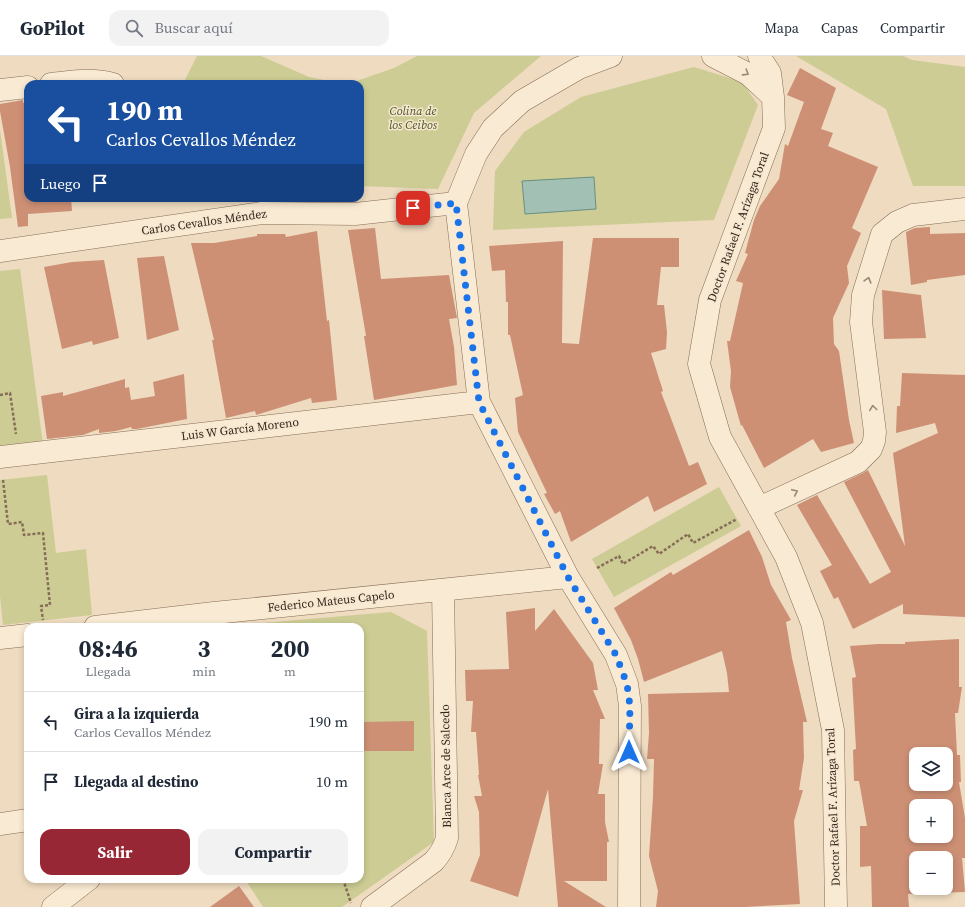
<!DOCTYPE html>
<html lang="es">
<head>
<meta charset="utf-8">
<style>
  :root { --surface:#fff; --page:#f2f2f3; --text:#1f2937; --muted:#747a83; --line:#e0e1e3; --accent:#972734 }
  body { margin:0; font-family:"Source Serif 4",serif; background:var(--page); color:var(--text); height:100vh; display:flex; flex-direction:column; font-size:15px; white-space:nowrap }
  * { box-sizing:border-box; margin:0 }
  p { font-size:13px; color:var(--muted) }
  .icon { flex:none; width:22px; height:22px; fill:none; stroke:currentColor; stroke-width:2; stroke-linecap:round; stroke-linejoin:round }
  .map { position:relative; flex:1; overflow:hidden }
  .panel { position:absolute; left:24px; top:567px; width:340px; height:260px; display:flex; flex-direction:column; background:var(--surface); border-radius:12px; box-shadow:0 2px 6px #0003 }
  .panel>* { flex:none }
  .top-card { position:absolute; left:24px; top:24px; width:340px; height:122px; border-radius:12px; box-shadow:0 2px 6px #0003; background:#1a4fa0; color:#fff; overflow:hidden }
  .tools { position:absolute; left:909px; top:691px; display:grid; gap:8px }
  .tools a { display:grid; place-items:center; width:44px; height:44px; border-radius:8px; background:var(--surface); box-shadow:0 2px 6px #0003; font-size:20px }
  .pin { position:absolute; display:grid; place-items:center; width:34px; height:34px; color:#fff; margin:-17px; border-radius:8px; box-shadow:0 2px 6px #0006 }
  .me { position:absolute; width:44px; margin:-22px; rotate:0deg; stroke-linejoin:round; filter:drop-shadow(0 0 3px #0008) }
  .turn { display:flex; align-items:center; gap:14px; height:84px; padding:0 16px; font-size:18px }
  .turn .icon { width:52px; height:52px; stroke-width:2.5 }
  .turn b { display:block; font-size:28px; line-height:34px }
  .then { display:flex; align-items:center; height:38px; padding:0 16px; background:#0003; gap:8px; font-size:15px }
  .eta { display:flex; justify-content:space-evenly; align-items:center; height:68px; text-align:center }
  .eta b { font-size:24px; font-weight:700; line-height:28px }
  .button { display:flex; gap:8px; margin-top:auto; padding:8px 16px }
  .button a { flex:1; height:46px; border-radius:12px; background:var(--accent); color:#fff; font-size:16px; font-weight:700; line-height:46px; text-align:center }
  .button a+a { background:var(--page); color:var(--text) }
  ul { padding:0; list-style:none }
  li { display:flex; align-items:center; gap:12px; height:60px; padding:0 16px; border-top:1px solid var(--line) }
  li div { flex:1 }
  li b { display:block; font-size:15px }
  li em { font-style:normal }
  header { display:flex; align-items:center; gap:24px; box-sizing:border-box; height:56px; padding:0 20px; background:var(--surface); border-bottom:1px solid var(--line) }
  header strong { font-size:19px }
  nav { display:flex; gap:22px; margin-inline-start:auto; font-size:14px }
  .search { width:280px; height:36px; background:var(--page); display:flex; align-items:center; gap:10px; box-sizing:border-box; padding:0 14px; border-radius:12px; color:var(--muted); font-size:15px }
  .map>svg:first-child { display:block }
  .green { fill:#cccc94 }
  .water { fill:#a3c0b4; stroke:#6a8e81 }
  .building { fill:#cd9075; fill-rule:evenodd }
  .lines { fill:none; stroke-linecap:round; stroke-linejoin:round }
  .minor-casing { stroke:#876c58; stroke-width:23 }
  .path { stroke:#876c58; stroke-width:2.5; stroke-dasharray:3 2; stroke-linecap:butt }
  .minor { stroke:#f9ead3; stroke-width:22 }
  .oneway { stroke:#988878 }
  .route { stroke:#1a73e8; stroke-width:7; stroke-dasharray:0 12.6 }
  .labels { text-anchor:middle; stroke-width:3; stroke-linejoin:round; paint-order:stroke }
  .park-label { font-size:12px; font-style:italic; fill:#4c5323; stroke:#f5e7d0 }
  .street-label { font-size:12px; fill:#37261c; stroke:#f5e7d0 }
</style>
</head>
<body>
<header>
<strong>GoPilot</strong>
<div class="search"><svg class="icon" aria-label="search" viewBox="0 0 24 24"><circle cx="10" cy="10" r="6"/><path d="M15 15l6 6"/></svg>Buscar aquí</div>
<nav><a>Mapa</a><a>Capas</a><a>Compartir</a></nav>
</header>
<div class="map">
<svg width="965" height="851" viewBox="0 0 965 851">
  <rect width="100%" height="100%" fill="#eedbc0"/>
  <path class="green" d="M197,0H261L309,21L344,28H183Z
    M417,0H541L474,57L438,133L360,130V28H348L394,12Z
    M796,0H903L912,4L965,11V130H913L886,53Z
    M694,11L742,26L758,49L714,164L493,174L495,115L524,76L581,41Z
    M0,74L12,162L0,163Z
    M20,213L43,389L0,395V215Z
    M47,419L56,497L86,493L92,559L3,569L0,540V424Z
    M719,431L741,470L614,541L592,503Z
    M391,556L427,575L434,786L342,851H263L245,823H360V571H217Z"/>
  <path class="water" d="M594,121L596,153L525,158L522,125Z"/>
  <path class="building" d="M800,12L836,32L821,73L833,77L828,90L878,111L852,172L861,177L847,210L849,227L833,262L834,288L839,295L849,364L854,387L821,396L813,383L764,412L742,369L741,370L730,331L731,315L727,285H730L743,227L736,225L748,198L745,197L754,164L760,150L779,123L785,88L788,90L804,46L787,39Z
    M23,44V47L28,46V142H71L72,155L28,158V170L18,171L10,111L0,55V48Z
    M930,171V178L965,177V219L927,224V226L911,229L906,176L915,172Z
    M375,172L381,223L449,219L457,262L449,263L454,291L457,329L374,344L364,280H366L348,174Z
    M317,175L327,265L329,264L337,344L312,347L311,342L256,359L255,355L226,362L212,284H214L191,187H214L257,180V178H285L286,181Z
    M593,182H679V211H661L657,249H664L667,276L666,293L651,297L663,335L661,336L689,410L698,406L707,428L654,456L648,440L571,486L560,455L555,458L544,438L547,437L518,376L515,342L523,339L510,279H508V246H506L505,214L492,215L489,190L563,185L562,287L579,288Z
    M164,200L179,274L147,284L137,202Z
    M104,204L119,282L93,289L92,285L62,293L44,211L72,206Z
    M882,234L921,239L926,282L884,283Z
    M902,317L965,319V561L903,558V548L853,573L838,541L834,543L820,515L832,509L797,449L817,439L870,528L891,516L844,426L863,417L868,414L905,490L893,397L938,377L935,367L896,377L897,350H900Z
    M184,318L187,363L137,373H132L131,371L116,375L99,377V373L83,379L47,383L41,340L63,336V340L125,323V332L129,331L131,344L155,340L153,326Z
    M749,474L762,501L771,529L791,564L786,566L792,602L807,666H803L804,702L799,734H803L794,765L800,848L745,851H656L658,835L649,800L653,741L654,703H647L649,677L648,638L729,636L727,617L722,595L644,626L638,603L631,584L614,552L671,516L673,519Z
    M535,552V575L554,553L593,607L598,634H593L605,663H600L599,708H603L598,738H605V766L609,786H607V825H564L606,851H558L548,733L518,841L470,825L480,799L479,756L474,740H482L478,719H479L476,676H471L473,645H466L465,614L509,613L506,556Z
    M959,583V631H962L958,657H955L957,699H960L961,726H959L965,762V802H962L965,836L908,838L909,851H872L871,810L860,811V770H867L859,725H854L853,694L856,693L852,622L856,621L850,590L878,588H905V586ZM916,698H946V728H916ZM916,750H946V780H916ZM916,802H946V832H916Z
    M414,665V695H362V666Z
    M239,830L254,851H210Z"/>
  <g class="lines">
    <defs>
      <path id="minor" d="M611,0L579,12L522,45L493,72L476,98L456,147L479,346L568,521L616,599L627,628L630,650L629,851
        M713,0L748,18L773,41
        M759,0L770,17L773,41L774,72L710,244L699,308L720,381L786,501L812,567L833,674L836,851
        M51,28C71,26 92,22 113,28
        M0,34L28,31
        M0,195L262,157L355,158L456,147
        M0,401L479,346
        M759,452L858,406L871,393L874,385L875,376L861,266L863,239L882,178L897,166L913,159L965,153
        M95,571L214,557L568,521
        M0,582L28,579
        M0,768L28,764
        M53,851L89,823
        M372,851L433,806C440,799 444,792 447,782L443,534"/>
    </defs>
    <use href="#minor" class="minor-casing"/>
    <path class="path" d="M0,339L10,337L16,378
      M3,424L8,468L22,466L24,479L43,477L50,549L41,550L43,564
      M597,512L619,500L623,508L653,490L659,498L688,478L693,487L737,463
      M343,823L351,847"/>
    <use href="#minor" class="minor"/>
  </g>
  <defs><path id="oneway-chevron" d="M-2-3.5L2.5 0L-2 3.5" fill="none" stroke-width="1.6" stroke-linecap="round" stroke-linejoin="round"/></defs>
  <g class="oneway">
    <use href="#oneway-chevron" transform="translate(746 17) rotate(32)"/>
    <use href="#oneway-chevron" transform="translate(868 224) rotate(-74)"/>
    <use href="#oneway-chevron" transform="translate(873 352) rotate(-98)"/>
    <use href="#oneway-chevron" transform="translate(795 436) rotate(-25)"/>
  </g>
  <g class="lines">
    <path class="route" d="M413,152L456,147L479,346L568,521L616,599L627,628L630,650L629,696"/>
  </g>
  <g class="labels">
    <g class="park-label">
      <text x="413" y="59">Colina de<tspan x="413" dy="14">los Ceibos</tspan></text>
    </g>
    <g class="street-label">
      <text transform="translate(204 166) rotate(-8)" y="4">Carlos Cevallos Méndez</text>
      <text transform="translate(738 171) rotate(-70)" y="4">Doctor Rafael F. Arízaga Toral</text>
      <text transform="translate(240 373) rotate(-7)" y="4">Luis W García Moreno</text>
      <text transform="translate(331 545) rotate(-6)" y="4">Federico Mateus Capelo</text>
      <text transform="translate(446 710) rotate(-91)" y="4">Blanca Arce de Salcedo</text>
      <text transform="translate(833 751) rotate(-92)" y="4">Doctor Rafael F. Arízaga Toral</text>
    </g>
  </g>
</svg>
<div class="tools">
<a><svg class="icon" aria-label="layers" viewBox="0 0 24 24"><path d="M12 4l9 5-9 5-9-5zM3 14l9 5 9-5"/></svg></a>
<a>+</a>
<a>−</a>
</div>
<div class="pin" style="left:413px;top:152px;background:#d93025"><svg class="icon" aria-label="arrive" viewBox="0 0 24 24"><path d="M6 21V4h12l-3 4 3 4H6"/></svg></div>
<svg class="me" style="left:629px;top:696px" viewBox="-20 -20 40 40"><path d="M0-17L14 15 0 8-14 15z" fill="#1a73e8" stroke="#fff" stroke-width="4"/></svg>
<div class="top-card">
<div class="turn"><svg class="icon" aria-label="left" viewBox="0 0 24 24"><path d="M17 20v-9H6M10 6l-5 5 5 5"/></svg><div><b>190 m</b>Carlos Cevallos Méndez</div></div>
<div class="then">Luego<svg class="icon" aria-label="arrive" viewBox="0 0 24 24"><path d="M6 21V4h12l-3 4 3 4H6"/></svg></div>
</div>
<section class="panel">
<div class="eta">
<div><b>08:46</b><p>Llegada</p></div>
<div><b>3</b><p>min</p></div>
<div><b>200</b><p>m</p></div>
</div>
<ul>
<li><svg class="icon" aria-label="left" viewBox="0 0 24 24"><path d="M17 20v-9H6M10 6l-5 5 5 5"/></svg><div><b>Gira a la izquierda</b><p>Carlos Cevallos Méndez</p></div><em>190 m</em></li>
<li><svg class="icon" aria-label="arrive" viewBox="0 0 24 24"><path d="M6 21V4h12l-3 4 3 4H6"/></svg><div><b>Llegada al destino</b></div><em>10 m</em></li>
</ul>
<div class="button"><a>Salir</a><a>Compartir</a></div>
</section>
</div>
</body>
</html>
